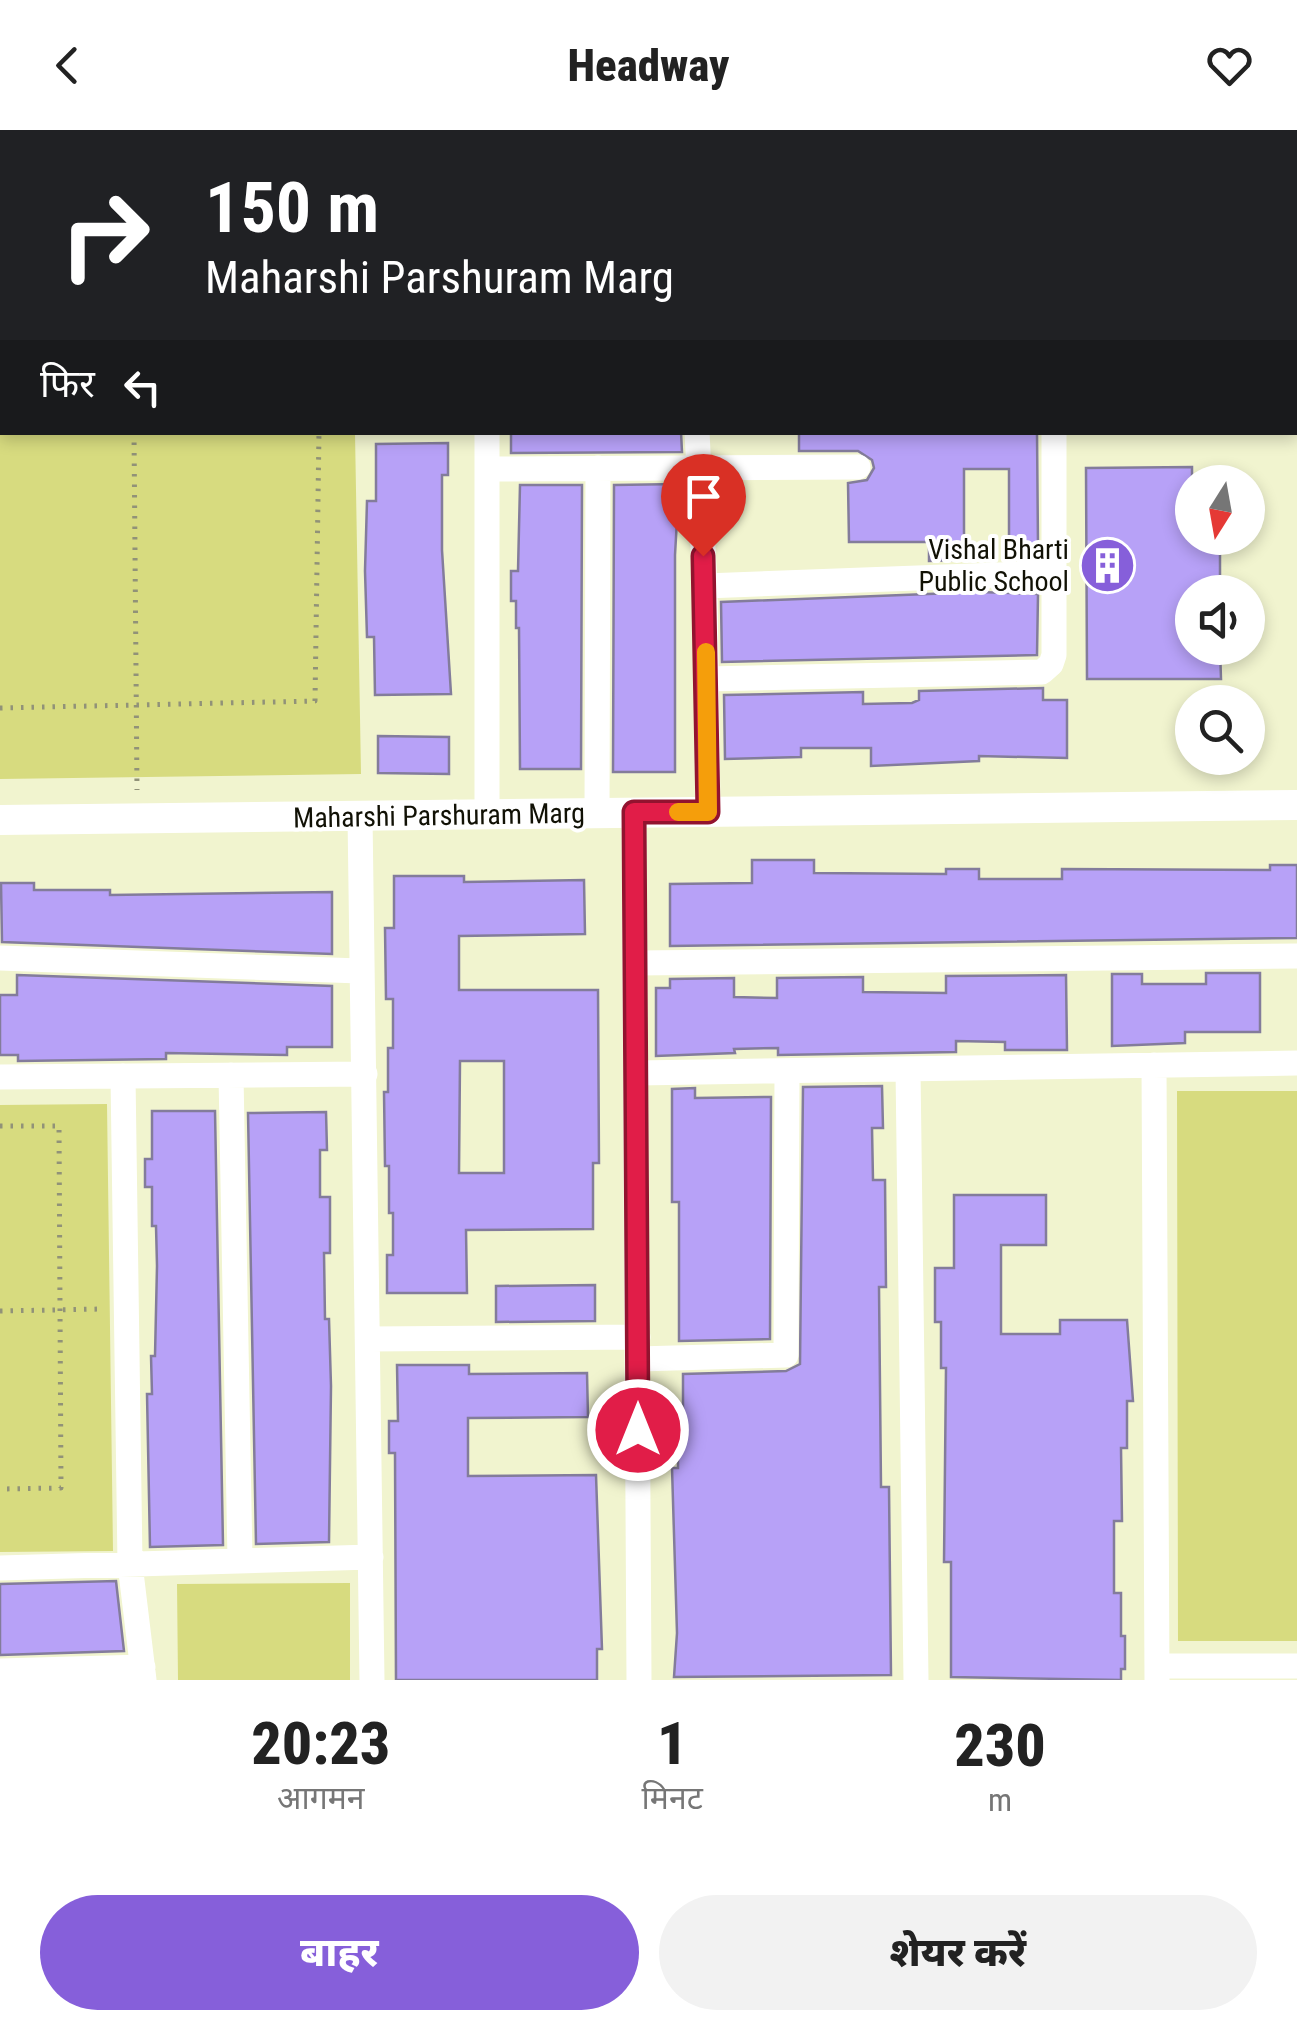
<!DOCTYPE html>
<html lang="hi">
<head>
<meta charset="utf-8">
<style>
  :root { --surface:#fff; --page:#f2f2f2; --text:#222; --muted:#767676; --accent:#865fda }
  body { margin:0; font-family:"Roboto Condensed","Noto Sans Devanagari",sans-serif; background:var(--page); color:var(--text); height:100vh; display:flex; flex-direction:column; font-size:38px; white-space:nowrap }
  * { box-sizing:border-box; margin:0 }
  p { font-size:32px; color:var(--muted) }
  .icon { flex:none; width:55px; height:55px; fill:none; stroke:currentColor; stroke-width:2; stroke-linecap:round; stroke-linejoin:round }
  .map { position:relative; height:1550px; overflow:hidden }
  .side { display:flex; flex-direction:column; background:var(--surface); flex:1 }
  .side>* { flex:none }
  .guide { position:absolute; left:0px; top:0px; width:1298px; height:305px; box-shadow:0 5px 15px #0003; background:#202124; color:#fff; overflow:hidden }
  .needle { width:65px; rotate:191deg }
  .fabs { position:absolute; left:1175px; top:335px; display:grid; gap:20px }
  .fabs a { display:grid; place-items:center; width:90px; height:90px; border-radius:50%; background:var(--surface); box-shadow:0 5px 15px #0003; font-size:50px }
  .pin { position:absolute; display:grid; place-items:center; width:85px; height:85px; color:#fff; margin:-102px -42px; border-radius:50% 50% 50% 0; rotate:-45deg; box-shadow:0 0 10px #0007 }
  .pin .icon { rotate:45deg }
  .me { position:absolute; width:110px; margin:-55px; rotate:0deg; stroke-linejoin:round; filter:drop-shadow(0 0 8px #0008) }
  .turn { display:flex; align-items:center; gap:35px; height:210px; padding:0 40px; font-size:45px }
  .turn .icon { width:130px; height:130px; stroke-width:2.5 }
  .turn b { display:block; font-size:70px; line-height:85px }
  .then { display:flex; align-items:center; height:95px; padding:0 40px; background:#0003; gap:20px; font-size:38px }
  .eta { display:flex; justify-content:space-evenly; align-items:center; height:170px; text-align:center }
  .eta b { font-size:60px; font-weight:800; line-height:70px }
  .cta { display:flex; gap:20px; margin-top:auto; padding:20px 40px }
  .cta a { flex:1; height:115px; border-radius:60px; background:var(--accent); color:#fff; font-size:40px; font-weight:800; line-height:115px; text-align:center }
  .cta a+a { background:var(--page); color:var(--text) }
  header { display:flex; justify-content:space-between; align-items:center; height:130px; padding:0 40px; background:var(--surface); font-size:45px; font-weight:800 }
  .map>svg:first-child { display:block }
  .green { fill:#d7db7f }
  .building { fill:#b7a1f7; stroke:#837c9b; stroke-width:2.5; fill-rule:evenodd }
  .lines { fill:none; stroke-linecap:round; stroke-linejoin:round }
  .path { stroke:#919278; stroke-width:5; stroke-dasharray:2.5 8; stroke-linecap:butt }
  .minor { stroke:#fff; stroke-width:25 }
  .tertiary { stroke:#fff; stroke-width:30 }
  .route-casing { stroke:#92132f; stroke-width:25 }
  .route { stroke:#e11d48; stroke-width:18 }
  .slow { stroke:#f59e0b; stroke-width:18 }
  .labels { text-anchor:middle; stroke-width:8; stroke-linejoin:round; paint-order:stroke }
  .poi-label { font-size:28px; fill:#111105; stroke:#fff; text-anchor:end }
  .street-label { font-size:28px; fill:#111105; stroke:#fff }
</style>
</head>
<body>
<header><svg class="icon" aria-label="back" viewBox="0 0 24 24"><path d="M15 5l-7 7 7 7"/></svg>Headway<svg class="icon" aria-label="heart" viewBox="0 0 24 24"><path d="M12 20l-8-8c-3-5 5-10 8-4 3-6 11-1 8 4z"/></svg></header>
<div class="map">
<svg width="1297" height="1550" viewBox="0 0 1297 1550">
  <rect width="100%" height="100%" fill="#f1f4cf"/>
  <path class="green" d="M0,0H351L2,2V302L355,303L361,644L0,649Z
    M1177,961H1297V1511H1178Z
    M107,974L113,1421L0,1422V975Z
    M350,1453V1550H178L177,1454Z"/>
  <path class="building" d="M511,302H681L682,322L511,323Z
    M799,302H1037L1038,417H1009V339H964V430L929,431V412H849L848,353L867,350L874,338L872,330L858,321H799Z
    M448,313V345H442V420L451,564L375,565L374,507H367L365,441L367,371H376V314Z
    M1192,337V408H1220V462H1192V518H1220L1221,549H1087L1086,338Z
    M679,354L675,425V642H613L614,355Z
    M520,355H582L581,639H520L519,498H516V471H511V441H518Z
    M979,462L1038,464L1037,525L722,532L721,472Z
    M1043,558V570H1067V628L979,626V631L871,636V618H801V627L725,629L724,565L863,562V574L912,573L919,570V561Z
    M378,606L449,607V644L378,643Z
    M752,730H814V743L946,744V739H979V749H1062V739L1270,740V735H1297V808L670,816V754L752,753Z
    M394,746H464V752L584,750L585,804L459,806V860H598L599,1033H593V1099L466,1100L467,1163H387V1125H393V1083H389V1036H385L384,962H388V918H393V869H386L385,798H394ZM460,931H504V1043H459Z
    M1,753H34V760H110V765L332,762V824L2,812Z
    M1206,843H1260V902H1185V913L1112,916V844H1142V854H1206Z
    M17,845L332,856V917H287V925L166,923V929L18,931V925H0V865H17Z
    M1066,845L1067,920H1005V912L956,911V922L778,925V918L734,919L735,923L656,926V858H670V849L734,848V867L777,868V848L863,847V862L946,863V846Z
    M882,956L883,998H872L873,1050H885L886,1157H879L881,1357H889L891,1545L674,1547L677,1503L672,1338H678V1307H683V1244L786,1241L800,1234L803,957Z
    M695,958V968L771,967L770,1209L679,1211V1072H672V959Z
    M152,981H215L223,1415L150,1417L147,1264H152L151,1226H155L157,1136L156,1096H152V1057H145V1029H152Z
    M326,982L327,1020H320V1067H330V1123H324L325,1189H329L331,1256L329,1412L256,1414L248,983Z
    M954,1065H1046V1115H1001V1204H1060V1190H1127L1133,1271H1127V1318H1121L1122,1391H1114V1463H1121V1506H1125V1539H1121V1550L951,1547V1432H944L946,1238H941V1192H935V1138H954Z
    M595,1155V1191L496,1192V1156Z
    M397,1235H469V1244L587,1243L588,1287L468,1288V1346L596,1345L602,1519H597V1550H396L395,1323H389V1291H398Z
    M116,1451L124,1521L0,1525V1454Z"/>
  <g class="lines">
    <path class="path" d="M133,0V2
      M0,257H2
      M134,302L137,660
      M0,578L315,571L319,302
      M0,996H59L61,1358L0,1359
      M0,1181L102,1179"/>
    <path class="minor" d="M477,0V2
      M597,0V2
      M806,0V2
      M1054,0L1055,2
      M1219,0V2
      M690,2V0
      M1148,2L1149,0
      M1295,234H1297
      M697,302L705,456L708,682
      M487,339L858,337
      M705,456L1052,443
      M706,549L1042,542L1051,534L1054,525V302
      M634,682L639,1550
      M597,683L598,338
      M487,684V302
      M360,686L372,1550
      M0,828L360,841
      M636,833L1297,826
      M1154,935L1157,1550
      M908,939L916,1550
      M637,943L1297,933
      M231,945L240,1430
      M123,946L130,1434L144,1550
      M0,947L365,944
      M369,1209L638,1207
      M638,1229L786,1225L787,941
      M0,1438L371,1427
      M1157,1536H1297
      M0,1541L143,1537"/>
    <path class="tertiary" d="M0,690L1297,675"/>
  </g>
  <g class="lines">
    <defs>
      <path id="route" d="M638,1300L634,682H708L703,426"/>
    </defs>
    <use href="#route" class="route-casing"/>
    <use href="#route" class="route"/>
    <path class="slow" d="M678,682H708L706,522"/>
  </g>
  <defs>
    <symbol id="building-disc" viewBox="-11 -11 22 22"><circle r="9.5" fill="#865fda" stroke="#fff"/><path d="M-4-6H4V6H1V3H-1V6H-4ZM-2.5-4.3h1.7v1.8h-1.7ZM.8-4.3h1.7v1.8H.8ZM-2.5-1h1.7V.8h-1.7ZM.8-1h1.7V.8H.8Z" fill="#fff"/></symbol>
  </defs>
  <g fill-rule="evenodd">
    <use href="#building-disc" x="1076" y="404" width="63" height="63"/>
  </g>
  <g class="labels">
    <g class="poi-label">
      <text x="1069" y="429">Vishal Bharti<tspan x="1069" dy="32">Public School</tspan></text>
    </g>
    <g class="street-label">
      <text transform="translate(439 685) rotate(-1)" y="10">Maharshi Parshuram Marg</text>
    </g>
  </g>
</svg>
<div class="fabs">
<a><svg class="needle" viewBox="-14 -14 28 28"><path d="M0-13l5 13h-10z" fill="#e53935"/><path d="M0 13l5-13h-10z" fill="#767676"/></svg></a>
<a><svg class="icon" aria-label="sound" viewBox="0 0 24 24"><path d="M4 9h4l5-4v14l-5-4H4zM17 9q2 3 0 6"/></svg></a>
<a><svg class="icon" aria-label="search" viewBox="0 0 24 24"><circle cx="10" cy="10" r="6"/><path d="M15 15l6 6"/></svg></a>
</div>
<div class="pin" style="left:703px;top:426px;background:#d93025"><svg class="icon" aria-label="arrive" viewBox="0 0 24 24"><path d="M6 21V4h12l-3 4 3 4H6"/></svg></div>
<svg class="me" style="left:638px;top:1300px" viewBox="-20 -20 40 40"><circle r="17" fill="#e11d48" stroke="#fff" stroke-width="3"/><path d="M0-11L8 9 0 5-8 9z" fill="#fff"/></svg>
<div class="guide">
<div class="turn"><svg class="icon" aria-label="right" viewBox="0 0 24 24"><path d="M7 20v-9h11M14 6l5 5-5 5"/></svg><div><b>150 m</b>Maharshi Parshuram Marg</div></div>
<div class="then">फिर<svg class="icon" aria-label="left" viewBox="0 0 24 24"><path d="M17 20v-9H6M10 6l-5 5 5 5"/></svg></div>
</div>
</div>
<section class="side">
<div class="eta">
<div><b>20:23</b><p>आगमन</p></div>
<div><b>1</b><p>मिनट</p></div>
<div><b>230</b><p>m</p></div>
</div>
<div class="cta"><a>बाहर</a><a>शेयर करें</a></div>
</section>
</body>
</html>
